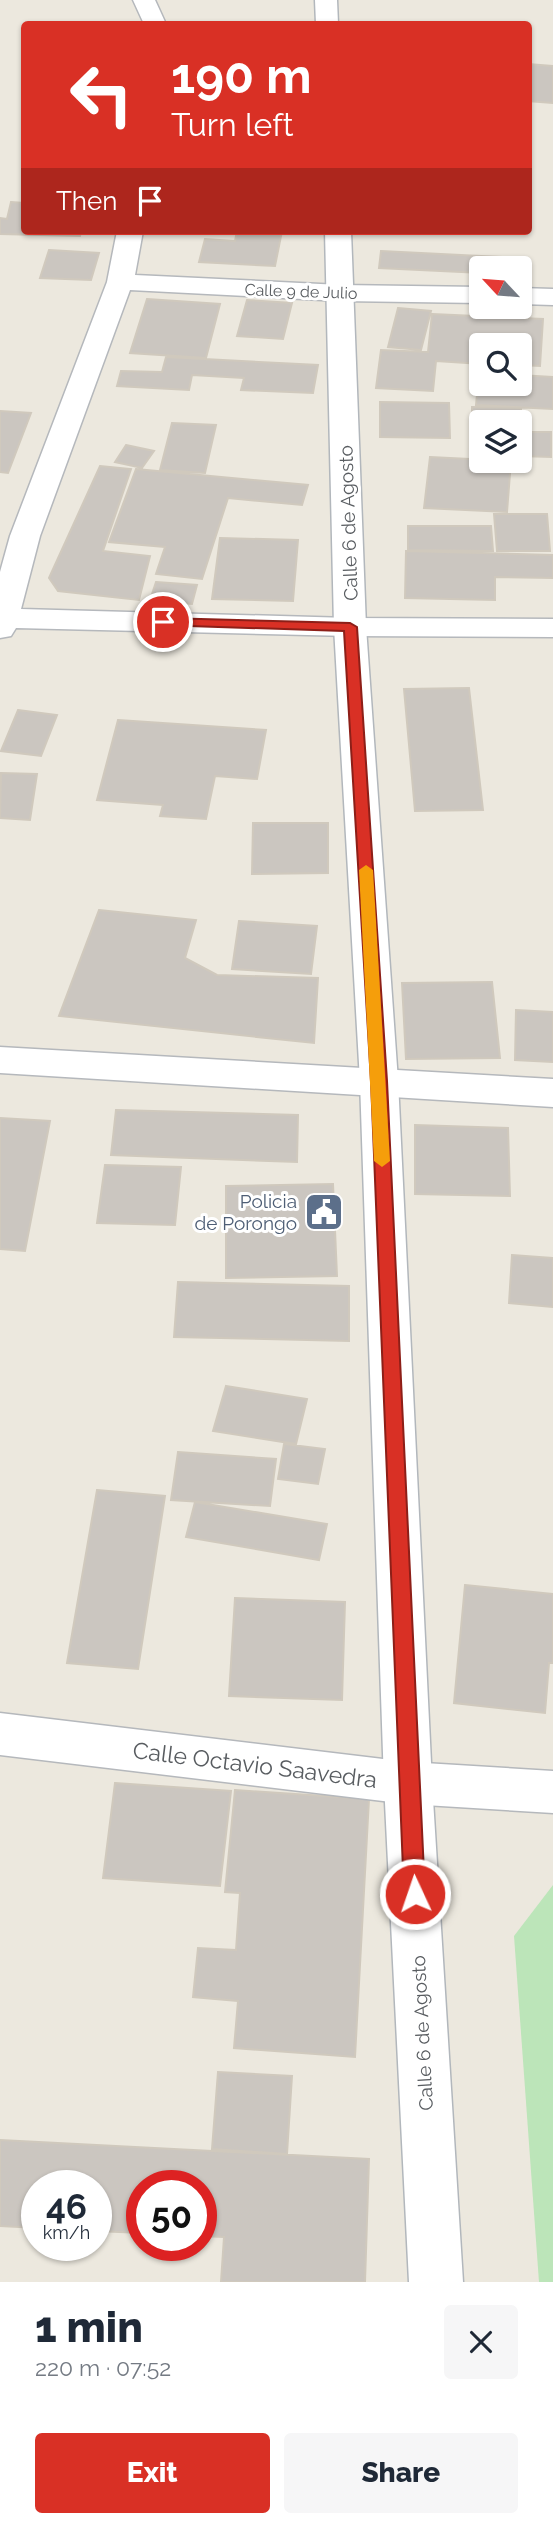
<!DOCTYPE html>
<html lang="en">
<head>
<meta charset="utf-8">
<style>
  :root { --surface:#fff; --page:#f6f6f7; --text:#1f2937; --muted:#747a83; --accent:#d93025 }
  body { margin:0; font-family:Raleway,sans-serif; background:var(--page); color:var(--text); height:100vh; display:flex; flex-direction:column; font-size:26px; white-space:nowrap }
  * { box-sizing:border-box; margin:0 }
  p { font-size:23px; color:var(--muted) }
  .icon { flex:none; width:38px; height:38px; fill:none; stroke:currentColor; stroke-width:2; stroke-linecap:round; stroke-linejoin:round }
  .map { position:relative; height:2282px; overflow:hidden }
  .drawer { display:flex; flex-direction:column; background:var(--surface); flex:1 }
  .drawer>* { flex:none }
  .top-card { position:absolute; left:21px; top:21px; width:511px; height:214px; border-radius:7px; box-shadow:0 2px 5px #0004; background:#d93025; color:#fff; overflow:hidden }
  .needle { width:46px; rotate:296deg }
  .fabs { position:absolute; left:469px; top:256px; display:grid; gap:14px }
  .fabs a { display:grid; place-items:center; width:63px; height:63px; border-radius:7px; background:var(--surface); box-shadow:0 2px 5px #0004; font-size:35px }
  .speed { position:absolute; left:21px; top:2170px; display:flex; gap:14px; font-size:35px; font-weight:700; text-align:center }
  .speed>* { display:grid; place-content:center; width:91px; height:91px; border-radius:50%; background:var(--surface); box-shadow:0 2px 5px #0004; line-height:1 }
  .speed small { font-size:18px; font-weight:400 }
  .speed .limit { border:10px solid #d22; background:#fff; color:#111 }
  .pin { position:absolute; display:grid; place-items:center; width:60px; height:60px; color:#fff; margin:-30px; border:4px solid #fff; border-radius:50%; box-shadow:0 2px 7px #0007 }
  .me { position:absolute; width:77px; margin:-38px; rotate:357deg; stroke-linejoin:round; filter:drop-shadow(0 0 5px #0008) }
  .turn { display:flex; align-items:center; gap:24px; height:147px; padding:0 35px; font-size:32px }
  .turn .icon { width:91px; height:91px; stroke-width:2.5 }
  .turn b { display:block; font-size:49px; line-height:60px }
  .then { display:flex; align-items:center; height:66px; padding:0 35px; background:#0003; gap:14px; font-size:26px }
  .round { display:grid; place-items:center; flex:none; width:74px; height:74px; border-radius:7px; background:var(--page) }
  .headline { display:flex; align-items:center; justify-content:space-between; height:119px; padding:0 35px }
  h1 { font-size:42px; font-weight:800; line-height:52px }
  .primary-button { display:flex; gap:14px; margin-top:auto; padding:14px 35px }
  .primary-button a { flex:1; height:80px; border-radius:7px; background:var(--accent); color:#fff; font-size:28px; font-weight:800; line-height:80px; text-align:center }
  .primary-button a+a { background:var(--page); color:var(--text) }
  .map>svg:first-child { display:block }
  .green { fill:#bce5b9 }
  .building { fill:#cbc6c0; stroke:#d0c9bd; stroke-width:2 }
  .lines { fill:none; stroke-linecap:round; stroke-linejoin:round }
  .street-casing { stroke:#b5b8bc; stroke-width:3 }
  .secondary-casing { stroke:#b2b7bc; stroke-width:3 }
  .street { fill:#fff; fill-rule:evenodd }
  .secondary { fill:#fff; fill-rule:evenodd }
  .route { fill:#d93025; stroke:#8d1f18; stroke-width:2 }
  .slow { fill:#f59e0b }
  .labels { text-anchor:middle; stroke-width:6; stroke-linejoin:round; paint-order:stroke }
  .far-street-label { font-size:16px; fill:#585c60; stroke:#fff }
  .street-label { font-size:19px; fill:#585c60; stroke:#fff }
  .service-label { font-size:19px; fill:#4e5e75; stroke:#fff; text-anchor:end }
  .near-street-label { font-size:23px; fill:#585c60; stroke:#fff }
</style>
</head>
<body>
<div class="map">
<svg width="553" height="2282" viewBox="0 0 553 2282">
  <rect width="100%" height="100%" fill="#ece8de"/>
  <path class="green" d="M553,1885V2282H539L514,1936Z"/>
  <path class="building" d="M528,64L553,66V103L528,101Z
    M11,202L24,203V231H81L80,236L0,234V218L7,219Z
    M237,231H282L275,266L199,262L205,239L235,241Z
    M49,250L99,253L91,280L40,278Z
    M381,251L501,257L500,268H481V273L379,268Z
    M147,299L220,304L206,358L130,353Z
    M247,300L292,303L283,339L237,336Z
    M398,308L431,311L421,350L388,347Z
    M432,314L543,319L540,366L520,365V345H481V364L436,361L433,391L376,388L381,350L428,352Z
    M166,357L318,365L313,393L241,390L244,378L192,375L189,390L117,386L121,371L162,372Z
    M479,373H481V383H520V375L553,377V409L476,405Z
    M380,402L449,403L450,438L380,437Z
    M472,407L521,408V432H551V457L520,456V422H481V440L472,439Z
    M0,411L31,413L8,473L0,472Z
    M172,423L216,425L205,473L160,470Z
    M126,445L154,451L142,468L115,462Z
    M430,457L511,461L507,512L424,508Z
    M100,466L131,469L103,551L150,556L139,600L58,591L49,578Z
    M136,469L308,485L302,505L228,498L202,579L156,574L165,547L109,542Z
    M494,514H547L550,551H497Z
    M408,526H491L493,551L408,550Z
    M220,538L298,540L293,601L212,599Z
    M406,551L553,555V578L495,577V600L405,598Z
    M156,582L197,585L192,604L150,600Z
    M469,688L483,810L415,811L404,689Z
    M18,710L57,715L41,756L1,751Z
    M118,720L266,730L257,779L215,776L206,819L160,816L163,805L97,800Z
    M1,773L37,774L30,820L0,818Z
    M253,823H328V873L252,874Z
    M99,910L196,920L185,958L217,975L318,978L314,1043L59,1016Z
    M239,921L317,926L311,974L232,969Z
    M492,982L500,1058L406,1059L402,983Z
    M516,1010L553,1012V1062L515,1060Z
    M116,1110L298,1115L297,1162L111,1155Z
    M0,1118L50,1121L25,1251L0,1249Z
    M415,1125L508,1128L510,1196L415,1194Z
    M105,1165L181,1167L175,1225L97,1223Z
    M333,1184L337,1276L226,1278V1186Z
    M512,1255L553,1258V1307L509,1303Z
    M178,1282L349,1286V1341L174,1337Z
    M226,1386L307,1399L296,1444L213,1431Z
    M284,1444L325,1449L318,1484L278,1479Z
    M178,1452L276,1459L270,1506L171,1500Z
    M97,1490L165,1496L138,1669L67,1663Z
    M195,1502L327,1524L319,1560L186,1537Z
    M465,1585L553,1594V1663H549L545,1713L454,1703Z
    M235,1598L345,1602L342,1700L229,1696Z
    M115,1783L231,1791L220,1886L103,1878Z
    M235,1790L369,1799L355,2057L234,2048L238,2001L193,1997L198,1948L236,1950L240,1893L225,1892Z
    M218,2072L292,2076L287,2154L212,2149Z
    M0,2140L369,2159L365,2282H221L224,2237L201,2236V2186H142V2233L96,2231V2186H37V2228L0,2226Z"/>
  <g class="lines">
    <defs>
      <path id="street" d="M133,0H155L166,24H144Z
        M117,231H143L135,275L341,285L481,287V303L341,301L130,290L40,536L21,609L350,618L553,619V637L350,636L16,628L11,636L0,638V572L10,536L107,282Z
        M520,288L553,289V305L520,304Z
        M0,1047L553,1079V1107L0,1073Z
        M0,1713L408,1762L553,1771V1813L408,1804L0,1755Z"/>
      <path id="secondary" d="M315,0H337L338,24H316Z
        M325,231H351L366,627L398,1081L432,1783L463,2282H409L384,1783L360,1081L334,627Z"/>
    </defs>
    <use href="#street" class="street-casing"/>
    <use href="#secondary" class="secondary-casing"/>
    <use href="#street" class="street"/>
    <use href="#secondary" class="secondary"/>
  </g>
  <path class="route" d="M163,618L350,623L357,627L387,1081L425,1894L422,1900L415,1903L407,1900L404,1894L371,1081L344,631L159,625L157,622Z"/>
  <path class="slow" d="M366,865L373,870L390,1161L382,1167L374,1161L359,870Z"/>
  <defs>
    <symbol id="civic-square" viewBox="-11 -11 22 22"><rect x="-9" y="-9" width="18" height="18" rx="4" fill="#5c6f8a" stroke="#fff"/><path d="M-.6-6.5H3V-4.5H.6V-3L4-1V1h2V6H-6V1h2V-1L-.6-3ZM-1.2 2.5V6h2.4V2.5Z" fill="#fff"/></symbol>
  </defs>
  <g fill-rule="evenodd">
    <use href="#civic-square" x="302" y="1190" width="44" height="44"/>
  </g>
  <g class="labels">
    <g class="far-street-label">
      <text transform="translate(301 291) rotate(2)" y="6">Calle 9 de Julio</text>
    </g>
    <g class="street-label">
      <text transform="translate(348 523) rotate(-92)" y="7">Calle 6 de Agosto</text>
      <text transform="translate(422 2033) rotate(-93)" y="7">Calle 6 de Agosto</text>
    </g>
    <g class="service-label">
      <text x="297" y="1208">Policia<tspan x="297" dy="22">de Porongo</tspan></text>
    </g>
    <g class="near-street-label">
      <text transform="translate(255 1765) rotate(7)" y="8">Calle Octavio Saavedra</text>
    </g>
  </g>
</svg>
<div class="fabs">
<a><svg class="needle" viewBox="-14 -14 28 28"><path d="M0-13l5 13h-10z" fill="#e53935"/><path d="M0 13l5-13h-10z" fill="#747a83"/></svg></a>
<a><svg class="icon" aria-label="search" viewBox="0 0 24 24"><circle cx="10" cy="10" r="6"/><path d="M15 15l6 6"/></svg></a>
<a><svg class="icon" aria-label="layers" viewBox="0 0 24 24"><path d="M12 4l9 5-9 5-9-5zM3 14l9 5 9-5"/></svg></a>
</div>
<div class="speed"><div>46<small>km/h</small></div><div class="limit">50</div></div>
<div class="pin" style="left:163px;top:622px;background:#d93025"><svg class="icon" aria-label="arrive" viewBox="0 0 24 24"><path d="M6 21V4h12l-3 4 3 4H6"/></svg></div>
<svg class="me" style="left:415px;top:1894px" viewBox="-20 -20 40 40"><circle r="17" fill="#d93025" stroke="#fff" stroke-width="3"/><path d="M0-11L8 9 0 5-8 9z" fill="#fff"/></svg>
<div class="top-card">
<div class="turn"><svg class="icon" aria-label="left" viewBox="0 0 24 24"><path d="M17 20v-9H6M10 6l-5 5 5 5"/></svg><div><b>190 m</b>Turn left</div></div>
<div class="then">Then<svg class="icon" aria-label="arrive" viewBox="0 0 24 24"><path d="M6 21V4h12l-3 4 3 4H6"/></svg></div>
</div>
</div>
<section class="drawer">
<div class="headline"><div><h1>1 min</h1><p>220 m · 07:52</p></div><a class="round"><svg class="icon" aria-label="close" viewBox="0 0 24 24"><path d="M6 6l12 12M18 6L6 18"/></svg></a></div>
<div class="primary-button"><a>Exit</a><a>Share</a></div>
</section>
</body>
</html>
